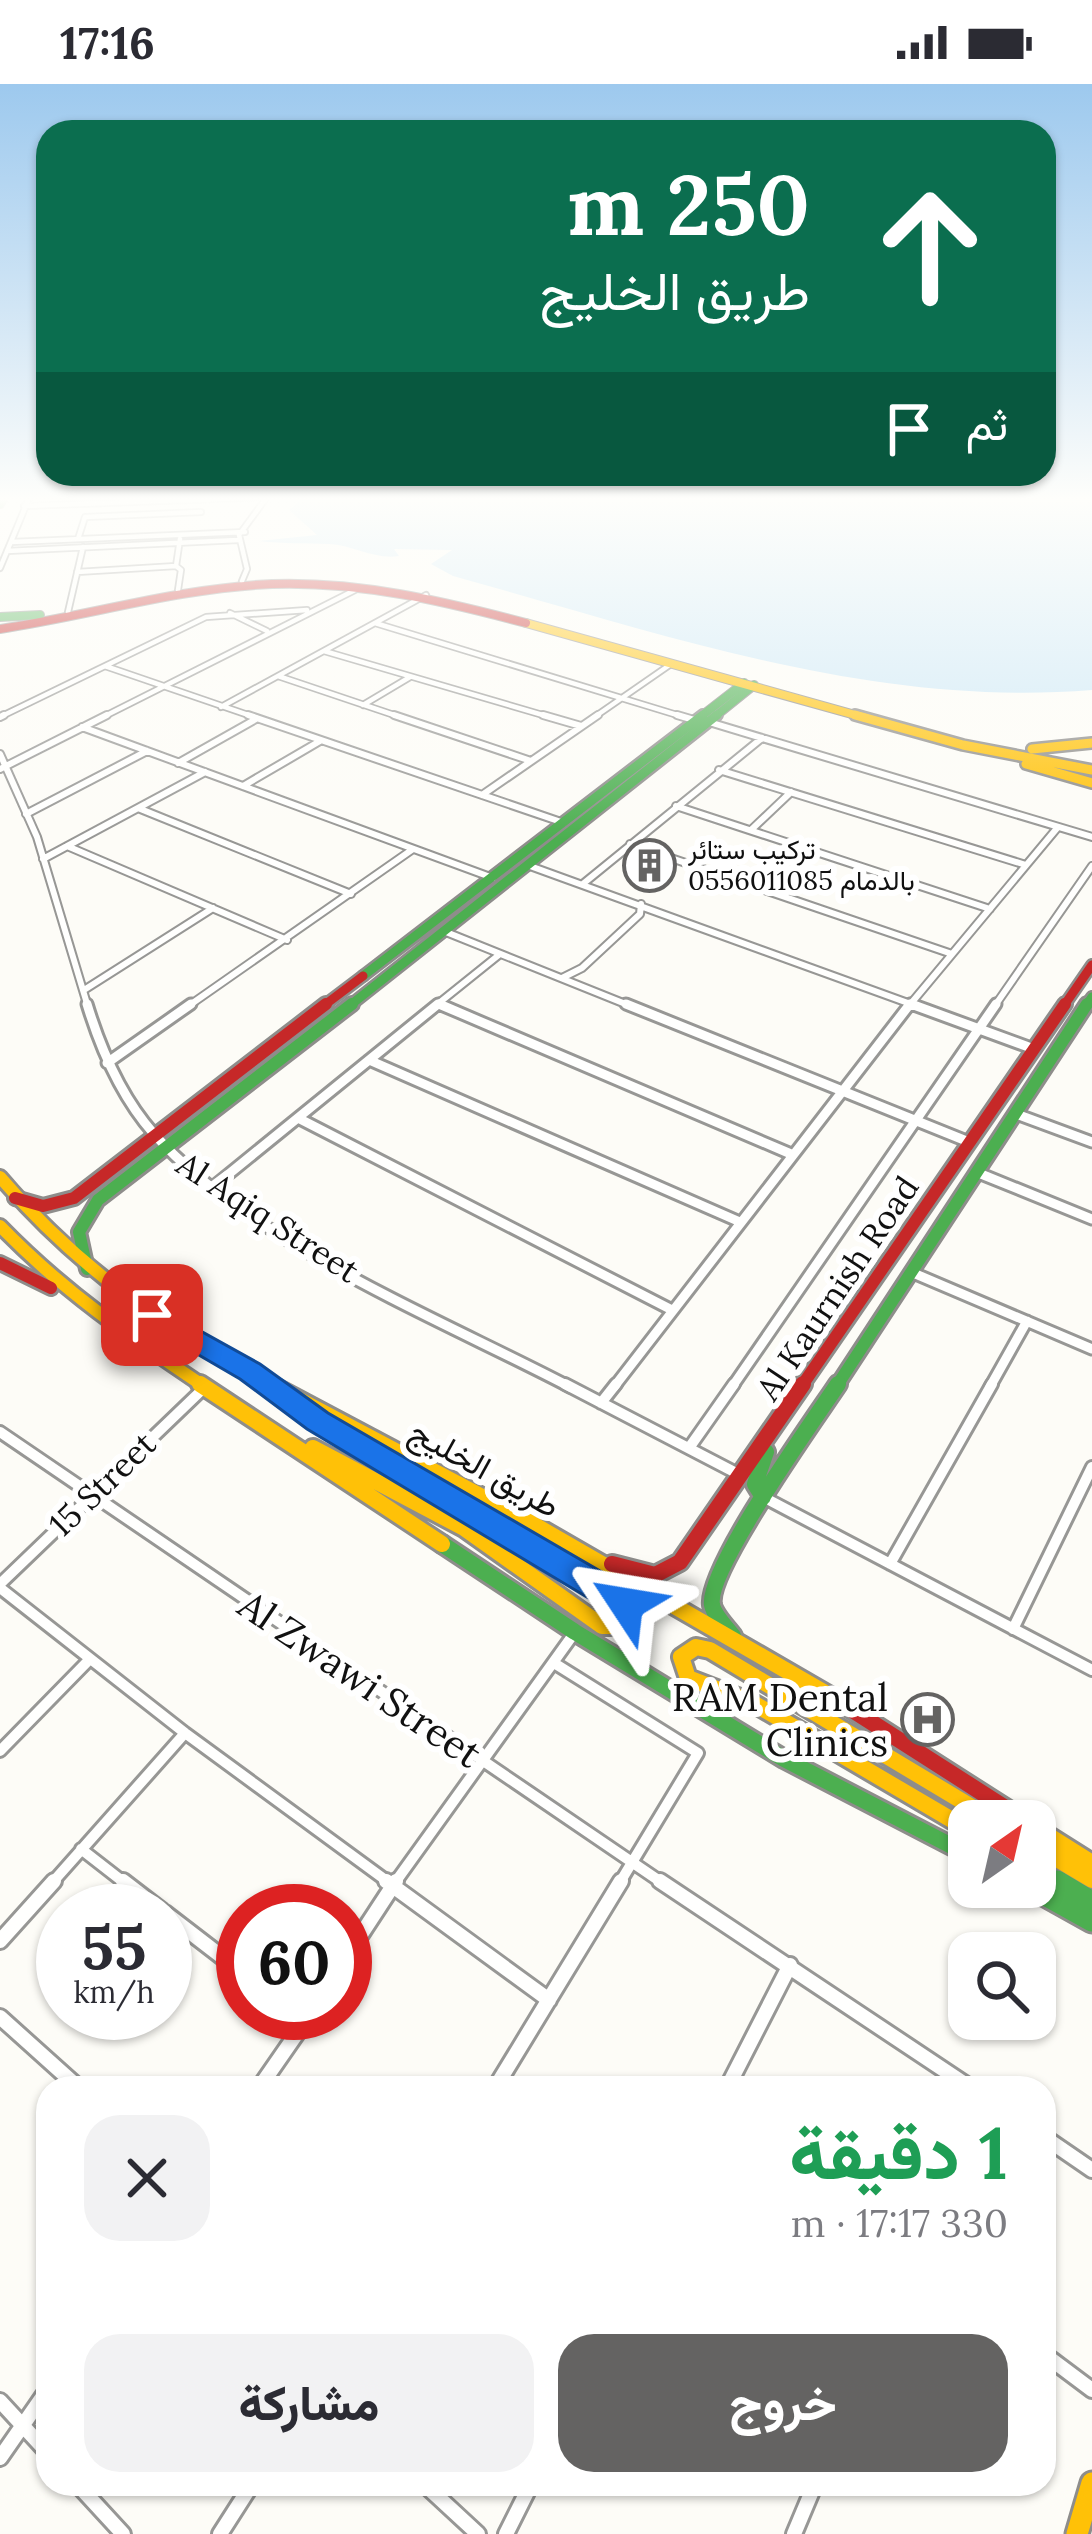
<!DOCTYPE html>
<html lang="ar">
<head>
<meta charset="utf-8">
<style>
  :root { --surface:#fff; --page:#f2f2f3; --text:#2b2b33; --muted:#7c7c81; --accent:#646362 }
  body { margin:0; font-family:Lora,Vazirmatn,serif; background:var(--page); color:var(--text); direction:rtl; height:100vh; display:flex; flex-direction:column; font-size:45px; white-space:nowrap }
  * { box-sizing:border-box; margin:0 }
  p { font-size:39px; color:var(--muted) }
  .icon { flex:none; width:66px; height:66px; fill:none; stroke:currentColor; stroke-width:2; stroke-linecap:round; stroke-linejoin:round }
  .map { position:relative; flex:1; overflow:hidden; direction:ltr }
  .drawer { position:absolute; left:36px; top:1992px; width:1020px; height:420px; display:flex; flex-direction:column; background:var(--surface); border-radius:36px; box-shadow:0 3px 9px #0004; direction:rtl }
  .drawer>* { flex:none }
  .guide { position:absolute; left:36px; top:36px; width:1020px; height:366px; border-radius:36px; box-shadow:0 3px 9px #0004; direction:rtl; background:#0b6e4f; color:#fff; overflow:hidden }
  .needle { width:78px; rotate:34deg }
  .fabs { position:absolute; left:948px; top:1716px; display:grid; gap:24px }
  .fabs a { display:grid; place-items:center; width:108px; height:108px; border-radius:24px; background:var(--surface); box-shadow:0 3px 9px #0004; font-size:60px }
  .speed { position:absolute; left:36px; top:1800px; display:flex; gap:24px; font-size:60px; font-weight:700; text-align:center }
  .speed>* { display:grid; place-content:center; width:156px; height:156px; border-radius:50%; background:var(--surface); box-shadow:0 3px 9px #0004; line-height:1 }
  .speed small { font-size:30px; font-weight:400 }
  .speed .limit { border:18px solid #d22; background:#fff; color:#111 }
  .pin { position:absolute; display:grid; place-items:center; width:102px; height:102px; color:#fff; margin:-51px; border-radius:24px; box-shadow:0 6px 18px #0006 }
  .me { position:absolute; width:132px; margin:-66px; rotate:303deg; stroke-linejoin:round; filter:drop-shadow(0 0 9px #0008) }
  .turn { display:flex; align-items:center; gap:42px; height:252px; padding:0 48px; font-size:54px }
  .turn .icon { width:156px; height:156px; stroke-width:2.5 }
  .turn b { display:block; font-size:84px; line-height:102px }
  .then { display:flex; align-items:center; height:114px; padding:0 48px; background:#0003; gap:24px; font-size:45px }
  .round { display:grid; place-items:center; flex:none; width:126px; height:126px; border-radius:36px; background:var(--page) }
  .head { display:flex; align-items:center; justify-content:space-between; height:204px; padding:0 48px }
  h1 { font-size:72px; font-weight:800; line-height:90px; color:#1e9e55 }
  .primary-button { display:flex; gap:24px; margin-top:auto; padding:24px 48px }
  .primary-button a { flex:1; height:138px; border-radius:36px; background:var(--accent); color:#fff; font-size:48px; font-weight:800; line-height:138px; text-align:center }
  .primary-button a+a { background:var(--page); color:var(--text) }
  .status { display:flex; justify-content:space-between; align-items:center; height:84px; padding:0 60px; background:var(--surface); direction:ltr }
  .status svg { height:33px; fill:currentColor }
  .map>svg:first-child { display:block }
  .water { fill:#cde8f7 }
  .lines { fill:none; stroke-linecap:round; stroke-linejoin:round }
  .street-far4-casing { stroke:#979795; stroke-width:8 }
  .street-far3-casing { stroke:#979795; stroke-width:10 }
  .street-far2-casing { stroke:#979795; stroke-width:15 }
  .street-far1-casing { stroke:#979795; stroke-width:16 }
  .street-casing { stroke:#979795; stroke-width:20 }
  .fast-far4-casing { stroke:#8e8d8b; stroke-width:10 }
  .fast-far3-casing { stroke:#8e8d8b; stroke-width:14 }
  .fast-far2-casing { stroke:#8e8d8b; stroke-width:18 }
  .fast-far1-casing { stroke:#8e8d8b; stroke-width:22 }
  .fast-casing { stroke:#8e8d8b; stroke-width:27 }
  .slow-far4-casing { stroke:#8e8d8b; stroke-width:10 }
  .slow-far3-casing { stroke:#8e8d8b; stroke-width:14 }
  .slow-far2-casing { stroke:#8e8d8b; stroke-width:18 }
  .slow-far1-casing { stroke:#8e8d8b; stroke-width:22 }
  .slow-casing { stroke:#8e8d8b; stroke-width:27 }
  .jam-far3-casing { stroke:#8e8d8b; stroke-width:10 }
  .jam-far2-casing { stroke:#8e8d8b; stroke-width:14 }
  .jam-far1-casing { stroke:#8e8d8b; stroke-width:18 }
  .jam-casing { stroke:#8e8d8b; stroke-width:22 }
  .street-far4 { stroke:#fffffe; stroke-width:4.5 }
  .street-far3 { stroke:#fffffe; stroke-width:6 }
  .street-far2 { stroke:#fffffe; stroke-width:9 }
  .street-far1 { stroke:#fffffe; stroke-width:10 }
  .street { stroke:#fffffe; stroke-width:14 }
  .fast-far4 { stroke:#4caf50; stroke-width:8 }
  .fast-far3 { stroke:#4caf50; stroke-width:9 }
  .fast-far2 { stroke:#4caf50; stroke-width:12 }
  .fast-far1 { stroke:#4caf50; stroke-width:16 }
  .fast { stroke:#4caf50; stroke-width:21 }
  .slow-far4 { stroke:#ffc107; stroke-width:8 }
  .slow-far3 { stroke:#ffc107; stroke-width:9 }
  .slow-far2 { stroke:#ffc107; stroke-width:12 }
  .slow-far1 { stroke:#ffc107; stroke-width:16 }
  .slow { stroke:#ffc107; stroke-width:21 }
  .jam-far3 { stroke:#c62828; stroke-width:8 }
  .jam-far2 { stroke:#c62828; stroke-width:9 }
  .jam-far1 { stroke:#c62828; stroke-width:12 }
  .jam { stroke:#c62828; stroke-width:16 }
  .route { fill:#1a73e8; stroke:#114b97; stroke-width:3 }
  .labels { text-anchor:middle; stroke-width:12; stroke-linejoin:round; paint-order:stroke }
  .far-poi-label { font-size:27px; fill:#111; stroke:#fff; text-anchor:start }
  .street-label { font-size:33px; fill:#111; stroke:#fff }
  .near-street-label { font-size:39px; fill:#111; stroke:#fff }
  .near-poi-label { font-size:39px; fill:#111; stroke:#fff; text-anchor:end }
</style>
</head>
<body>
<div class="status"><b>17:16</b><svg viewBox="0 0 49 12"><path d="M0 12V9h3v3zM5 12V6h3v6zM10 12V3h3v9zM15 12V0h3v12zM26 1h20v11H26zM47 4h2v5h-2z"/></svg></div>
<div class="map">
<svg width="1092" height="2450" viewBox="0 0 1092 2450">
  <rect width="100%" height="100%" fill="#fdfcf7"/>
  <path class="water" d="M306,412H1092V606C870,624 664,550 453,492L431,480L452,466L394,465L399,472C375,476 353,461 329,460C305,459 284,460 259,457L317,451L289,426Z"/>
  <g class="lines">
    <defs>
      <path id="street-far4" d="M24,422L267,413
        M78,455L85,433L201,428
        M11,458L245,448
        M7,467L238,456
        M176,482L181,486L178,506
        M0,484L30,412
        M77,488L176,482L180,455
        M242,497L247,485L239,451L267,413
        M68,528L83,463
        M230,529L267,547
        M375,539L687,634
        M324,567L553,634
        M105,582L257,634
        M278,592L403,634
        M363,621L410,593
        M221,623L426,511
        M0,633L206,533L307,526
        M101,634L359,504
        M593,634L671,580"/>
      <path id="street-far3" d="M248,631L564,739
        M394,631L531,677
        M543,631L581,642
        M677,631L694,636
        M0,633L4,631
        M709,638L1092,753
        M82,643L493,794
        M0,670L37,753L88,923
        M178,679L256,635
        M0,685L107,631
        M719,686L1026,781
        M243,702L320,657
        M482,711L598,631
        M676,722L990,825
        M138,724L351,810
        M26,730L147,667
        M751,746L791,708
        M630,760L952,870
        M67,762L287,856
        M43,775L205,688
        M530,782L919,923
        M584,799L762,654
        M446,848L633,923
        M562,894L582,884L640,830L641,820
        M84,906L213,824
        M438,920L446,923
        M187,923L413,765
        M434,923L500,870
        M908,923L1058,743
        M994,923L1092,782"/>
      <path id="street-far2" d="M87,920C101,966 122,1014 154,1050C252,1160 440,1235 570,1303
        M439,920L791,1070
        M626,920L969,1058
        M911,920L1034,965
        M369,976L740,1138
        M107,979L191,920
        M1019,1031L1092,1058
        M298,1034L672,1226
        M976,1088L1092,1135
        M214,1102L438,920
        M911,1188L1092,1265
        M614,1303L910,920
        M732,1303L996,920
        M990,1303L1027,1237"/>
      <path id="street-far1" d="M565,1300L742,1392
        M601,1319L616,1300
        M0,1348L664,1800
        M689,1364L734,1300
        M763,1413L1092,1586
        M890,1480L992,1300
        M0,1500L206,1302
        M0,1504L185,1649L391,1800
        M1013,1545L1092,1383
        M554,1579L698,1669L619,1800
        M0,1667L89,1576
        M81,1765L126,1800
        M51,1800L185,1649
        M394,1800L575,1548"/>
      <path id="street" d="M123,1797L162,1827
        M386,1797L549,1916
        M660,1797L971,2004
        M165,1829L243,1889
        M0,1857L54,1797
        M345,1875L396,1797
        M0,1933L79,2004
        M259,2004L311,1929
        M495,2004L621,1797
        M727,2004L790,1881
        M1044,2053L1092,2086
        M1044,2270L1092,2306
        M0,2317L48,2369
        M0,2374L48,2305
        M77,2400L123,2450
        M424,2400L478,2450
        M220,2450L252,2400
        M506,2450L531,2400
        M794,2450L815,2400"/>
      <path id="fast-far4" d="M0,420L5,412
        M0,533L40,531
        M699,634L744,599
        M713,634L754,601"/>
      <path id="fast-far3" d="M363,892L703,631
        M348,923L717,631
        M1085,923L1092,913"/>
      <path id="fast-far2" d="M87,1185L79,1148L98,1116L352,920
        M836,1303L1087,920"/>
      <path id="fast-far1" d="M763,1413L755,1400L766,1368
        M442,1460L575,1548L784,1675L969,1771
        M733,1552C726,1543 714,1531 712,1521C706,1486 814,1336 838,1300
        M1035,1783L1062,1800"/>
      <path id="fast" d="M1057,1797L1092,1818
        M1031,1803L1092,1837"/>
      <path id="slow-far4" d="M526,539L866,634"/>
      <path id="slow-far3" d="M855,631L963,661L1092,686
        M1032,665L1092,659
        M1026,680L1092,699"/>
      <path id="slow-far2" d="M0,1093C77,1184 169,1247 274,1303
        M0,1142C64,1208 129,1252 205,1303"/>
      <path id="slow-far1" d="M200,1300L442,1460
        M269,1300L529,1438L832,1613
        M313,1364L464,1444L602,1542H618L629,1524L617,1511L318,1337
        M1035,1743L1092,1779
        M969,1746L753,1619L688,1594L681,1573L696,1563L710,1566L995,1737
        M1035,1762L1092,1796"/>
      <path id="slow" d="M1077,2450L1092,2399"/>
      <path id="jam-far3" d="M0,545C91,531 180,504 272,500C359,497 443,517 526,539"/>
      <path id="jam-far2" d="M322,923L363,892
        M1063,923L1092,881"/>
      <path id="jam-far1" d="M15,1114L43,1122L74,1114L326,920
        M0,1179L51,1204
        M801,1303L1065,920"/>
      <path id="jam" d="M612,1480L655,1491L680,1478L803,1300
        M832,1613L1026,1737"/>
    </defs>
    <use href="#street-far4" class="street-far4-casing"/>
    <use href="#street-far3" class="street-far3-casing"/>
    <use href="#street-far2" class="street-far2-casing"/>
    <use href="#street-far1" class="street-far1-casing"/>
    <use href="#street" class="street-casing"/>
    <use href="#fast-far4" class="fast-far4-casing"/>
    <use href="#fast-far3" class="fast-far3-casing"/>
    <use href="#fast-far2" class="fast-far2-casing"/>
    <use href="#fast-far1" class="fast-far1-casing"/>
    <use href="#fast" class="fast-casing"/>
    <use href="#slow-far4" class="slow-far4-casing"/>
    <use href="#slow-far3" class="slow-far3-casing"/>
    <use href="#slow-far2" class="slow-far2-casing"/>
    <use href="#slow-far1" class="slow-far1-casing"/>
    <use href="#slow" class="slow-casing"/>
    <use href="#jam-far3" class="jam-far3-casing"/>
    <use href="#jam-far2" class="jam-far2-casing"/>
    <use href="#jam-far1" class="jam-far1-casing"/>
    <use href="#jam" class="jam-casing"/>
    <use href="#street-far4" class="street-far4"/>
    <use href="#street-far3" class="street-far3"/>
    <use href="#street-far2" class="street-far2"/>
    <use href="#street-far1" class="street-far1"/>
    <use href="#street" class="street"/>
    <use href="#fast-far4" class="fast-far4"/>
    <use href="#fast-far3" class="fast-far3"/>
    <use href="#fast-far2" class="fast-far2"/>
    <use href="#fast-far1" class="fast-far1"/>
    <use href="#fast" class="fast"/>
    <use href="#slow-far4" class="slow-far4"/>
    <use href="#slow-far3" class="slow-far3"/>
    <use href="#slow-far2" class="slow-far2"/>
    <use href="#slow-far1" class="slow-far1"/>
    <use href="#slow" class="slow"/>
    <use href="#jam-far3" class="jam-far3"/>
    <use href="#jam-far2" class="jam-far2"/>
    <use href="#jam-far1" class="jam-far1"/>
    <use href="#jam" class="jam"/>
  </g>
  <linearGradient id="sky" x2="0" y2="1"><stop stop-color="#9dc9ee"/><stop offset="0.55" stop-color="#fefefb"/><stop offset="1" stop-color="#fefefb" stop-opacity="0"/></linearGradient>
  <rect width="1092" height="755" fill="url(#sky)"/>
  <path class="route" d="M152,1220L260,1280L328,1329L638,1509L643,1520L638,1530L626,1534L615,1530L307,1345L240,1295L142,1238L138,1231L142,1223Z"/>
  <defs>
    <symbol id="building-ring" viewBox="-11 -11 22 22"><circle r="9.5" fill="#fff" stroke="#646362" stroke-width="1.5"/><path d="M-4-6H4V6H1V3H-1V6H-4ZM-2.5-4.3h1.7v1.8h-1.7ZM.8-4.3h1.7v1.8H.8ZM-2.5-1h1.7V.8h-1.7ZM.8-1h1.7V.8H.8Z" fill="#646362"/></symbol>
    <symbol id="hospital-ring" viewBox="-11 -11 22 22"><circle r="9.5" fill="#fff" stroke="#646362" stroke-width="1.5"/><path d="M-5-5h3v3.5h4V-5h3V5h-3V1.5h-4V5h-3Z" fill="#646362"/></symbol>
  </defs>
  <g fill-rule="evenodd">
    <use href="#building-ring" x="620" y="752" width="59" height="59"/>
    <use href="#hospital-ring" x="898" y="1606" width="59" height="59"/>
  </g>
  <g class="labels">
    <g class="far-poi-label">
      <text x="688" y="775">تركيب ستائر<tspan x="688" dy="31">بالدمام 0556011085</tspan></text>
    </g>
    <g class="street-label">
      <text transform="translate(268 1133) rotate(33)" y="12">Al Aqiq Street</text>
      <text transform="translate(837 1204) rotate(-56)" y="12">Al Kaurnish Road</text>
      <text transform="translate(485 1384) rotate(29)" y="12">طريق الخليج</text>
      <text transform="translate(102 1400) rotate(-44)" y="12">15 Street</text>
    </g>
    <g class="near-street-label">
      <text transform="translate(360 1595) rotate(34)" y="14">Al Zwawi Street</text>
    </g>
    <g class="near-poi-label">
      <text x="888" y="1627">RAM Dental<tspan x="888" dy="45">Clinics</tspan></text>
    </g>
  </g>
</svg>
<div class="fabs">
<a><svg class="needle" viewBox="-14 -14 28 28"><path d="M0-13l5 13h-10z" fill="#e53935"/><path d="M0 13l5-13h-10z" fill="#7c7c81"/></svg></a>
<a><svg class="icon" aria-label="search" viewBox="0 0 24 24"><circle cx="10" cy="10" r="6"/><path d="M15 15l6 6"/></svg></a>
</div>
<div class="speed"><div>55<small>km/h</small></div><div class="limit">60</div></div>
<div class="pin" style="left:152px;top:1231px;background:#d93025"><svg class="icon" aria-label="arrive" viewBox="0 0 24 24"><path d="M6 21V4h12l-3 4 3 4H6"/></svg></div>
<svg class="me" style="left:626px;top:1520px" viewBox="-20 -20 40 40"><path d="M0-17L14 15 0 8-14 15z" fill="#1a73e8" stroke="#fff" stroke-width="4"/></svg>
<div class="guide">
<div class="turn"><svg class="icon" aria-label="ahead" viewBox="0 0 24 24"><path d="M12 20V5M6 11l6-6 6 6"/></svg><div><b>250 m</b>طريق الخليج</div></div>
<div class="then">ثم<svg class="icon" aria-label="arrive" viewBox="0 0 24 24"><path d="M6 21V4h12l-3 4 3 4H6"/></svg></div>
</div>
<section class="drawer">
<div class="head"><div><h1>1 دقيقة</h1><p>330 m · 17:17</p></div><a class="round"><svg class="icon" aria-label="close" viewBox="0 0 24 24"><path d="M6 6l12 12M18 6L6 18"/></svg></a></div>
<div class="primary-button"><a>خروج</a><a>مشاركة</a></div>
</section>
</div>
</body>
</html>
